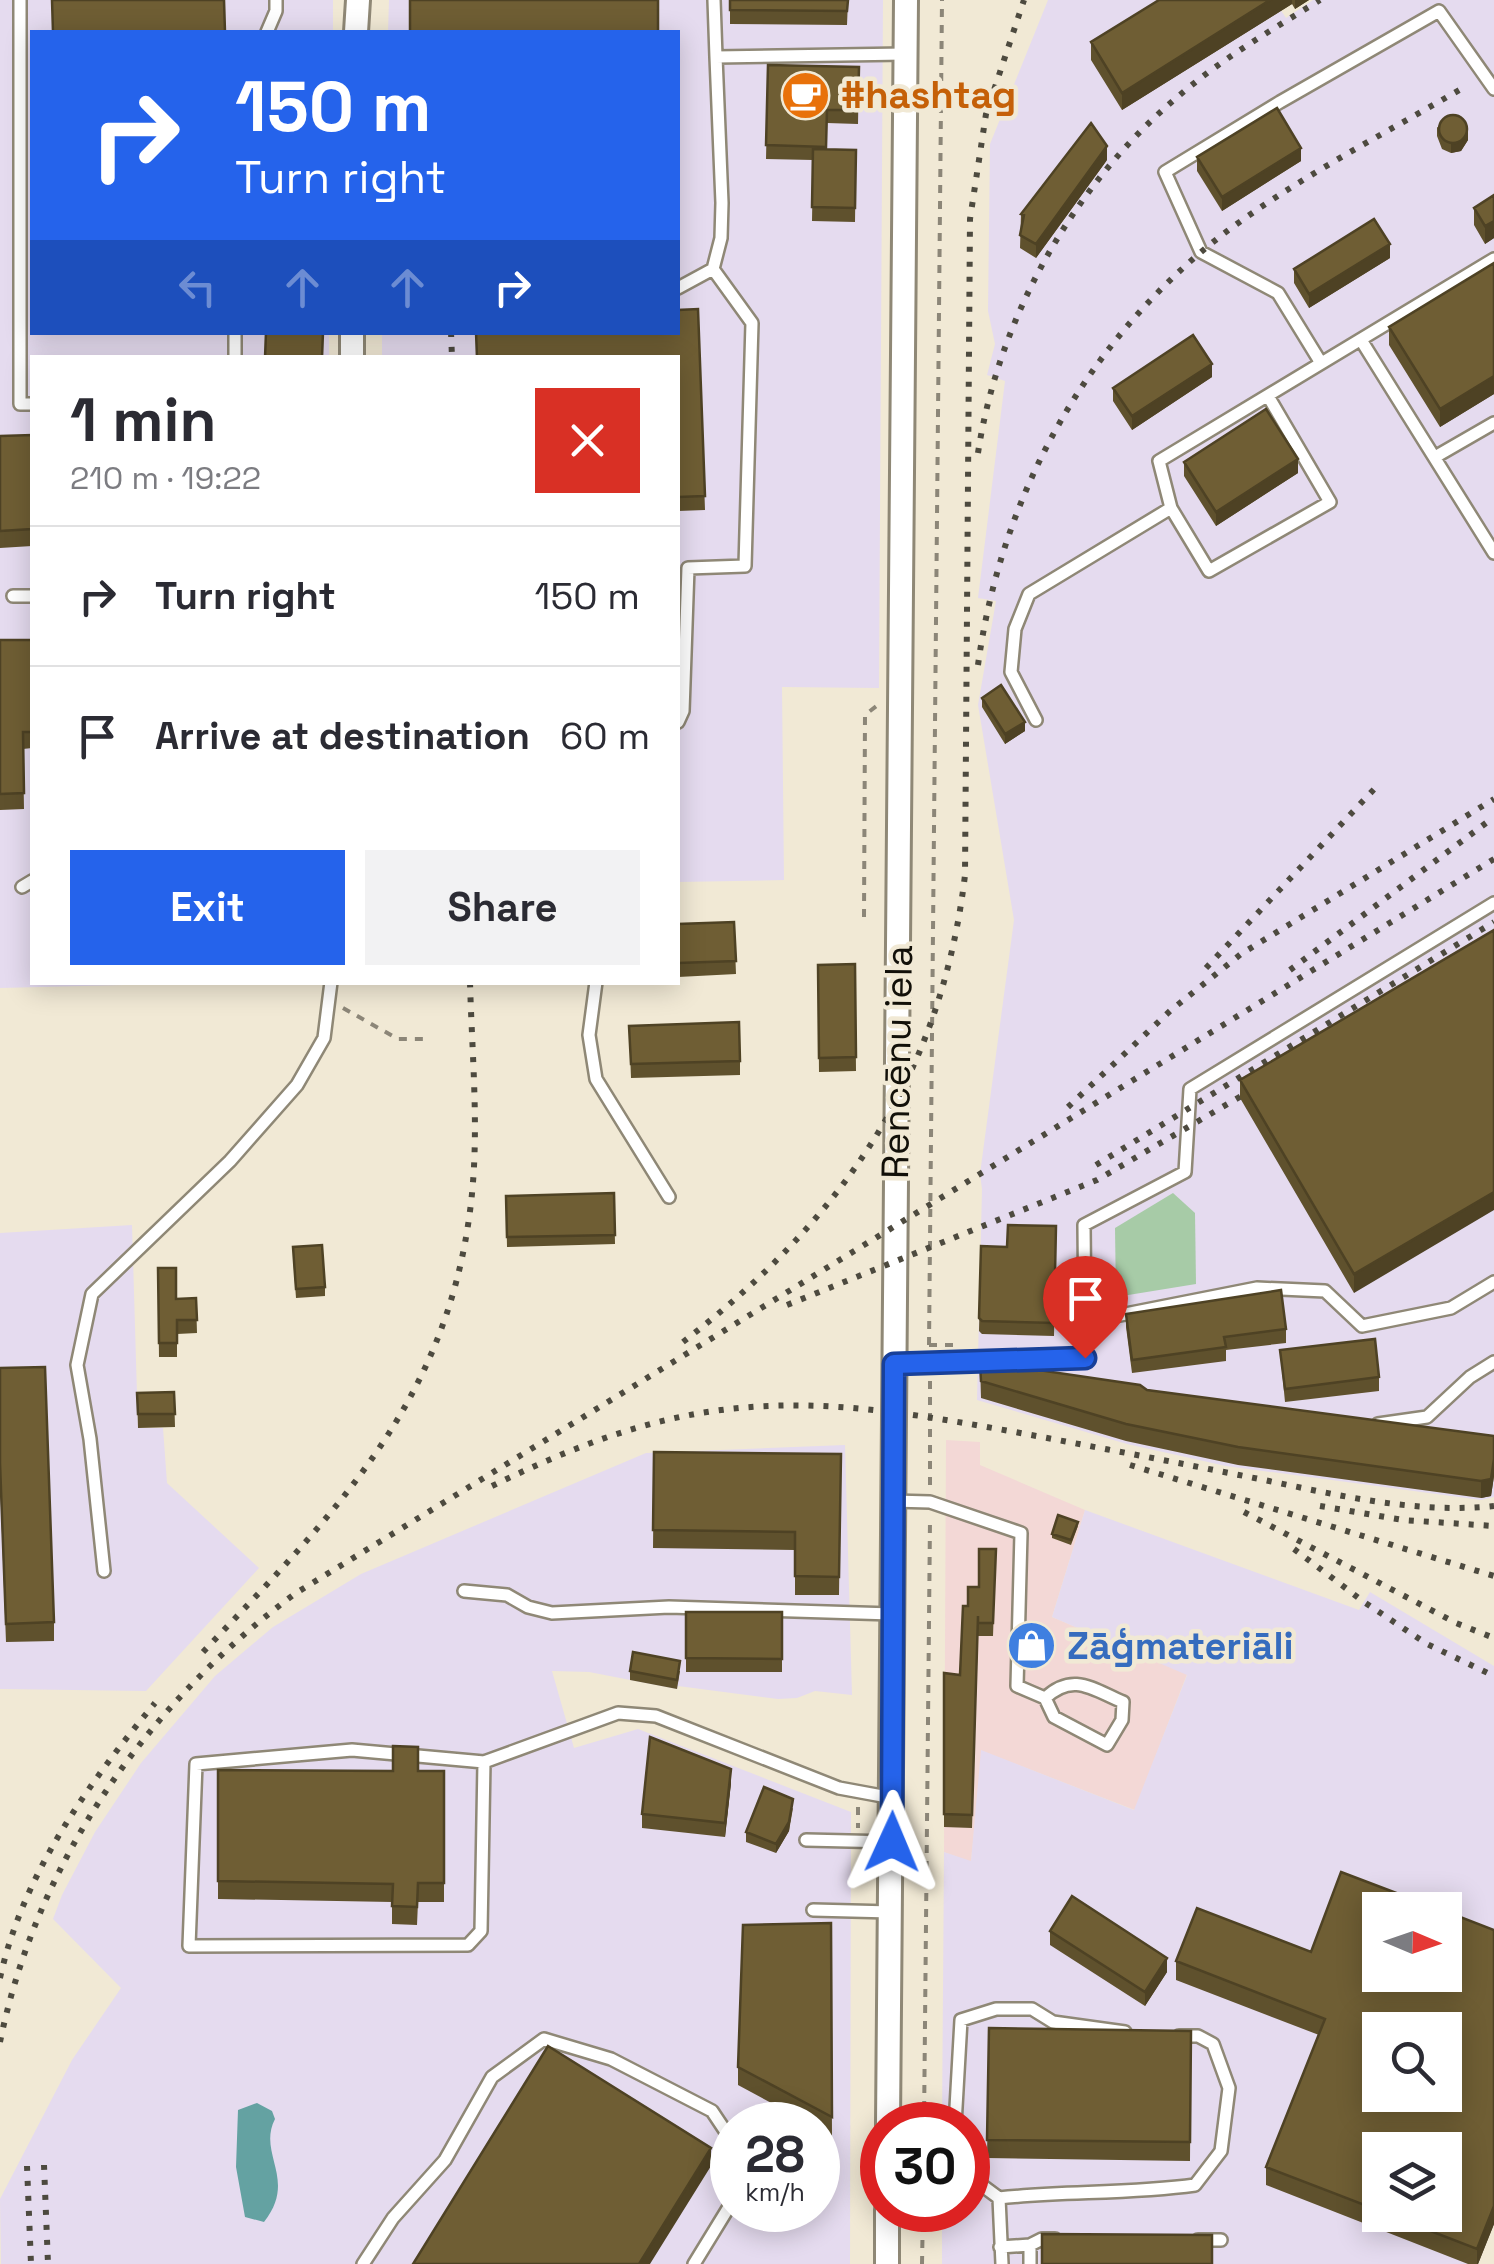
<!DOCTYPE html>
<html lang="en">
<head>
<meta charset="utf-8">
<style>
  :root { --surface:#fff; --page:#f2f2f3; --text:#2b2b33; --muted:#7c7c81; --line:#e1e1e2; --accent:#2563eb }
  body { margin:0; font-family:"Space Grotesk",sans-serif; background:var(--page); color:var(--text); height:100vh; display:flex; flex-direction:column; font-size:38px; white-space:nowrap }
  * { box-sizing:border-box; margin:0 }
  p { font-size:32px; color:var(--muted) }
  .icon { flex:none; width:55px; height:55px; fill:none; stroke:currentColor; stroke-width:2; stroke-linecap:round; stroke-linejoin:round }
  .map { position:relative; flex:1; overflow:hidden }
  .panel { position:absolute; left:30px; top:355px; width:650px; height:630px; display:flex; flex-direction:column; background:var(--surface); border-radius:0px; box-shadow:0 5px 25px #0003 }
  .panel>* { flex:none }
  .top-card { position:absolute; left:30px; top:30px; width:650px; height:305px; border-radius:0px; box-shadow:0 5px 25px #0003; background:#2563eb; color:#fff; overflow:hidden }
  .needle { width:65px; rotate:92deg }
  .controls { position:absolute; left:1362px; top:1892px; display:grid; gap:20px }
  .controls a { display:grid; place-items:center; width:100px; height:100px; border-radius:0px; background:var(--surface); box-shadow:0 5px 25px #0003; font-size:50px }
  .speed { position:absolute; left:710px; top:2102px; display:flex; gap:20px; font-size:50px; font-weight:700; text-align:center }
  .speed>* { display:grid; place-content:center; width:130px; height:130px; border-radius:50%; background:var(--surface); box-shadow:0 5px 25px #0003; line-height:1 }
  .speed small { font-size:25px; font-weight:400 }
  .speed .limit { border:15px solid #d22; background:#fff; color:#111 }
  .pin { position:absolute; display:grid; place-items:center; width:85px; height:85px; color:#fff; margin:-102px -42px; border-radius:50% 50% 50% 0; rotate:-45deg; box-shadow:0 0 10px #0007 }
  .pin .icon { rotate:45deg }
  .me { position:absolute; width:110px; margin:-55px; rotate:1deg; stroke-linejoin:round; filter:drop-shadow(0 0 8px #0008) }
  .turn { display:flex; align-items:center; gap:35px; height:210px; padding:0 40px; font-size:45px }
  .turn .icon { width:130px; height:130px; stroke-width:2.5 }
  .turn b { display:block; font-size:70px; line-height:85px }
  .lanes { display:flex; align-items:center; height:95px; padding:0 40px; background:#0003; justify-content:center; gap:50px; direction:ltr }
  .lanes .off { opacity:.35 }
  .round { display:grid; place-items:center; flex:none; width:105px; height:105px; border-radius:0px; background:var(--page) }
  .summary { display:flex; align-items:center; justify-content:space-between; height:170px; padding:0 40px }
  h1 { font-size:60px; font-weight:700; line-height:75px }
  .action { display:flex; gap:20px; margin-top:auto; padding:20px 40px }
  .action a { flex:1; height:115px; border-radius:0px; background:var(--accent); color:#fff; font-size:40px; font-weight:700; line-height:115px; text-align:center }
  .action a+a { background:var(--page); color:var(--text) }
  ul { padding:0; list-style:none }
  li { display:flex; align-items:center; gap:30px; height:140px; padding:0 40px; border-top:2px solid var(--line) }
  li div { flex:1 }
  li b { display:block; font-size:38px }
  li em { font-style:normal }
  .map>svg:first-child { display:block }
  .commercial { fill:#f3d8d6 }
  .industrial { fill:#e5dbef; fill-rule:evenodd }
  .grass { fill:#a7cba7 }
  .water { fill:#64a2a2 }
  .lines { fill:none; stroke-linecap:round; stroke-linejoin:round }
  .lane-casing { stroke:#8f8876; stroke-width:16 }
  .street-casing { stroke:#8f8876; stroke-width:28 }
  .path { stroke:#8c8678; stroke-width:4; stroke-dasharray:8 8; stroke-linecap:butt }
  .lane { stroke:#fff; stroke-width:11 }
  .street { stroke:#fff; stroke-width:22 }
  .rail { stroke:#4d4a3f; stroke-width:6; stroke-dasharray:5 10; stroke-linecap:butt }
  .wall { fill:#5f512d; fill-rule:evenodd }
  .shaded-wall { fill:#4e4224 }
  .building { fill:#6f5e34; stroke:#4e4224; stroke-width:2.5; fill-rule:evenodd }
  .route-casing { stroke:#184099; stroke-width:25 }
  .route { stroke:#2563eb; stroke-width:18 }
  .labels { text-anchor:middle; stroke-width:9; stroke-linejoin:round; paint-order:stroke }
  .food-label { font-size:38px; font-weight:bold; fill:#c56008; stroke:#f1e9d5; text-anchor:start }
  .street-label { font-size:38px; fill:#121009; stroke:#f1e9d5 }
  .shop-label { font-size:38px; font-weight:bold; fill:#366cbe; stroke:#f1e9d5; text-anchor:start }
</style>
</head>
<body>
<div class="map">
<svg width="1494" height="2264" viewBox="0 0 1494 2264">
  <rect width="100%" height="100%" fill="#f1e9d5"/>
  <path class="commercial" d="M946,1440L980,1442V1465L1085,1510L1052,1617L1187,1674L1135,1810L982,1751L971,1862L944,1852Z"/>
  <path class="industrial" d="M0,0H333V32H32V332L329,333V357L32,358V982L209,983L0,988Z
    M389,0H883L879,688L782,687L784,880L678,882V358H382V333L678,332V32H388Z
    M1048,0H1274L1286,18L1313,0H1494V1497L1481,1500L1226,1466L1127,1444L977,1400L982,1189L980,1174L1014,920L978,705L996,601L978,598L1005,381L987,375L995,344L988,311L990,144Z
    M132,1225L138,1428H163L167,1483L259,1568L146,1691L0,1689V1233Z
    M845,1445L852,1695L815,1691L797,1698L778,1699L678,1686L677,1689L589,1672L552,1671L574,1748L638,1729L851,1812L850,2264H1L0,2199L72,2060L121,1988L53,1919L62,1895L95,1832L141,1763L215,1676L273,1627L361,1574L646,1453ZM732,2125H818V2210H732Z
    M1085,1510L1359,1610L1370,1592L1494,1666V2224L1478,2264H942V2210H968V2125H942L944,1852L971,1861L981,1750L1134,1810L1187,1675L1052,1617ZM1380,1910H1445V1975H1380ZM1380,2030H1445V2095H1380ZM1380,2150H1445V2215H1380Z"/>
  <path class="grass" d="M1173,1193L1195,1213L1196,1284L1116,1297L1115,1228Z"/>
  <path class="water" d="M257,2103L272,2111L275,2119C257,2154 298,2179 264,2222L245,2217L236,2167L238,2110Z"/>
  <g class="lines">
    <defs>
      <path id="lane" d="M20,0V404H32
        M714,0L716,57L905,54
        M267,32L276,11V0
        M678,288L713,269L721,238L722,203L716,57
        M1361,340L1494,553
        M235,358V332
        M1321,363L1278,293L1201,252L1165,172L1280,102L1439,11L1494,89
        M1268,396L1330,502L1209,571L1171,508L1159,461L1494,259
        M1435,457L1494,423
        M13,596H32
        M1036,720L1011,672L1015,629L1029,594L1171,508
        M678,722L683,711L688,568L745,566L752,323L713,269
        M22,887L32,881
        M596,982L589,1035L596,1079L669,1197
        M1085,1322L1084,1225L1185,1172L1190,1089L1494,903
        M894,1364L1085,1358V1322L1257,1288L1325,1291L1362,1326L1451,1308L1494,1282
        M1378,1424L1427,1417L1470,1377L1494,1362
        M893,1501L930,1502L1021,1533L1017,1686L1045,1698L1054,1717L1107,1745L1122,1720L1123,1702C1092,1689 1073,1672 1045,1698
        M104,1571L90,1439L77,1365L92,1294L230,1161L297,1085L324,1038L331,982
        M464,1591L507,1595L528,1607L552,1613L669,1607L892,1614
        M484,1762L352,1750L196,1764L189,1946L468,1945L481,1931L484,1762L618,1713L656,1716L839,1788L893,1798
        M806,1840L892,1842
        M813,1910L891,1912
        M955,2125L961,2020L996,2009H1032L1053,2022L1125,2032
        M968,2175L999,2198C1064,2191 1130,2194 1195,2185L1221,2151L1229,2088L1213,2044L1198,2036H1179
        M999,2198L1002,2264
        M1198,2240H1221
        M1030,2245L1042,2239H1055
        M1000,2247L1030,2245V2264
        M363,2264L393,2218L445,2160L492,2077L544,2039L611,2059L712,2111L732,2141
        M694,2264L732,2202"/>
      <path id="street" d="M356,32L358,0
        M352,358V332
        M888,2125L906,0
        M887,2264V2210"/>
    </defs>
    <use href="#lane" class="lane-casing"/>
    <use href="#street" class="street-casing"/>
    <path class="path" d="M864,917L865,715L879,704
      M343,1008L398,1039H429
      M929,1345L942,0
      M929,1345H959
      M930,1485V1380
      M858,1807V1828
      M924,2125L930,1520
      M922,2264L923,2210"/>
    <use href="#lane" class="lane"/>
    <use href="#street" class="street"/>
    <path class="rail" d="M451,332L452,358
      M978,453C999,314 1078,177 1187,89C1228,55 1275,28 1320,0
      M978,665C1001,496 1086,341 1222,235C1294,180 1382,135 1461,89
      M1206,968L1378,785
      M1290,970L1494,817
      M1068,1107L1170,1011L1241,954L1494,799
      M1096,1165L1494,922
      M787,1305L1097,1180L1262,1084
      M683,1342C841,1220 941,1078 965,875L970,219L986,114L1024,0
      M1130,1465L1494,1576
      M492,1486C562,1452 635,1422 714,1411C817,1396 914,1414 1015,1432C1090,1446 1164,1460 1239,1475C1322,1491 1409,1515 1494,1506
      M1320,1506L1403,1520L1494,1526
      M1244,1512L1456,1623L1494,1638
      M1294,1549L1364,1602L1427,1644L1494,1676
      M203,1652C331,1517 445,1406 470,1211C480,1136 472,1058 470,982
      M0,1978C23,1874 88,1784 155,1703
      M0,2042C37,1861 148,1702 296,1593L1494,859
      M44,2165L48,2264
      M27,2166L31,2264"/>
  </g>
  <path class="wall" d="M730,0H848L847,25L730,24Z
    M1159,0H1309L1295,9L1292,4L1122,110L1091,60V42Z
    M768,65L859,67L858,124L827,123L826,149L856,150L855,222L812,221L813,160L766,159Z
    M1437,127L1468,140L1461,151L1451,153L1442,149L1437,136Z
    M1197,157L1301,161L1222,211L1197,171Z
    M1107,160L1036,258L1020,248L1021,214Z
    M1494,195V238L1485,244L1474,225V208Z
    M1390,258L1309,308L1294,283V269Z
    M1494,263V394L1440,427L1389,345V327Z
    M698,309L705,510L678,511V358Z
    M1212,377L1132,430L1113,401V388Z
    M32,435V546L0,548V436Z
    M1184,462L1298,473L1216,526L1184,476Z
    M0,640H32V748L23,749L24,809L0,810Z
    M982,698L1025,731L1005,744L982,707Z
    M734,922L736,974L678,977V924Z
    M1494,930L1354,1293L1240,1098V1080Z
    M855,964L856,1071L819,1072L818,965Z
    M145,982H204V983L145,984Z
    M629,1026L740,1061V1075L631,1078Z
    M614,1193L615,1244L507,1247L506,1196Z
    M1056,1226L1054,1336L982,1334L979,1331L981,1246L1007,1247Z
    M293,1256L325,1287V1296L296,1298Z
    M158,1268L176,1299L196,1298L197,1333L177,1334V1357H159Z
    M1126,1314L1286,1329V1343L1226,1350V1361L1132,1373L1126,1327Z
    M1280,1350L1379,1377V1391L1285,1402Z
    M980,1363L1038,1370L1147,1390L1494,1436V1476L1491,1496L1481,1498L1238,1465L1126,1441L981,1398Z
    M174,1392L175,1427L138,1428L137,1393Z
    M654,1452L841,1454L839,1595H795V1550L653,1548Z
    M0,1481L54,1622V1641L6,1642Z
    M1078,1526L1071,1545L1052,1538V1534Z
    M996,1549L993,1636H978V1634L972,1828L944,1827V1673L960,1675L968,1606Z
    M686,1612H782V1672H686Z
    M630,1671H680L677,1689L630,1680Z
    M218,1770L444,1771V1902H418L417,1925L392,1924V1902L218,1899Z
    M731,1783L725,1837L642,1828V1814Z
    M793,1808L789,1831L776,1853L746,1842V1832Z
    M831,1923L832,2136L818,2128V2125H812L738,2085V2067Z
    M1494,1930V2224L1478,2264H1468L1266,2185V2167L1319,2035L1176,1980V1961L1311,1952ZM1380,2150L1445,2215H1380Z
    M1050,1931L1167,1972L1145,2006L1050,1945Z
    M989,2028L1191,2031L1190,2161L987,2158Z"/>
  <path class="shaded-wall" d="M1270,0H1292V4L1122,110V93Z
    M1295,0H1309L1295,9Z
    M1468,130V140L1461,151L1451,153V144Z
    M1107,146V160L1036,258V244Z
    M1301,148V161L1222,211V197Z
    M1494,221V238L1485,244V226Z
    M1390,244V258L1309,308V294Z
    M1212,364V377L1132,430V416Z
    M1494,376V394L1440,427V409Z
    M1298,459V473L1216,526V512Z
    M1025,722V731L1005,744V734Z
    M1494,1192V1210L1354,1293V1274Z
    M1494,1459V1476L1491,1496L1481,1498V1481Z
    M731,1769V1783L725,1837V1823Z
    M793,1799L789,1831L776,1853V1844Z
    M1167,1958V1972L1145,2006V1992Z
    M711,2148V2166L650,2264H639Z
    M1494,2206V2224L1478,2264H1477V2249Z"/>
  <path class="building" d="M52,0H224L225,32H53Z
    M410,0H658V32H410Z
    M730,0H848L847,11L730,10Z
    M1159,0H1270L1122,93L1091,42Z
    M768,65L859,67L858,110H827L826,147L766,145Z
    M1277,108L1301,148L1222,197L1197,157Z
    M1439 129a14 14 0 1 1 28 0a14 14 0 1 1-28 0Z
    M1091,123L1107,146L1036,244L1020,235L1024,215L1021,214Z
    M813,149L856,150L855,208L812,207Z
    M1494,195V221L1485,226L1474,208Z
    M1374,219L1390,244L1309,294L1294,269Z
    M1494,263V376L1440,409L1389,327Z
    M698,309L705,496L678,497V358H477L476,332H678V310Z
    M266,332H323L322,358H265Z
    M1193,335L1212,364L1132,416L1113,388Z
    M1266,409L1298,459L1216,512L1184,462Z
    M32,435V529L0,531V436Z
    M0,640H32V732H23L24,793L0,794Z
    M1001,685L1025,722L1005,734L982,698Z
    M734,922L736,961L678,963V924Z
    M1494,930V1192L1354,1274L1240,1080Z
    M855,964L856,1057L819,1058L818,965Z
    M739,1022L740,1061L631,1064L629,1026Z
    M614,1193L615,1235L507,1237L506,1196Z
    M1008,1225L1056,1226L1054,1323L982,1321L979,1318L981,1246L1007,1247Z
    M322,1245L325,1287L296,1289L293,1247Z
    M158,1268H176V1299L196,1298L197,1320H177V1343H159Z
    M1281,1290L1286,1329L1224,1337L1226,1347L1132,1360L1126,1314Z
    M1375,1339L1379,1377L1285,1389L1280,1350Z
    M1038,1362V1370L1140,1385L1147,1390L1494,1436V1459L1491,1479L1481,1481L1238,1447L1126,1424L981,1381L980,1363Z
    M45,1367L54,1622L6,1624L0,1463V1368Z
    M174,1392L175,1414H138L137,1393Z
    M654,1452L841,1454L839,1577L795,1576V1532L653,1530Z
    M1058,1515L1078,1522L1071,1540L1052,1534Z
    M979,1549H996L993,1623H978V1616L972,1815L944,1814V1673L960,1675L963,1606H968V1587H979Z
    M686,1612H782V1659L686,1658Z
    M633,1652L680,1661L677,1680L630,1671Z
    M650,1737L731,1769L725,1823L642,1814Z
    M393,1746L418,1747V1771H444V1883H418L417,1907L392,1906L393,1884L218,1881V1770L393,1771Z
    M764,1787L793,1799L789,1822L776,1844L746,1832Z
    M1341,1872L1441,1910H1380V1975H1445V1911L1494,1930V2206L1477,2249L1389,2215H1445V2150H1380V2211L1266,2167L1325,2019L1176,1961L1197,1908L1311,1952ZM1380,2030H1445V2095H1380Z
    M1072,1896L1167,1958L1145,1992L1050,1931Z
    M831,1923L832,2117L738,2067L743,1925Z
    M989,2028L1191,2031L1190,2142L987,2140Z
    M548,2046L711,2148L639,2264H413Z
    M1042,2234L1212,2235V2264H1042Z"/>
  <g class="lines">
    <defs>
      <path id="route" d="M892,1842L894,1364L1085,1358"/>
    </defs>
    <use href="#route" class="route-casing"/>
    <use href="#route" class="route"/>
  </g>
  <defs>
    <symbol id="cafe-disc" viewBox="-11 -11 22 22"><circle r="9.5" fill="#e8710a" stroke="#f1e9d5"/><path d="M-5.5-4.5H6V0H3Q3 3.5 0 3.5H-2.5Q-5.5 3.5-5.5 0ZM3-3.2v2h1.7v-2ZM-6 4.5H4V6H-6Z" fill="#fff"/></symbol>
    <symbol id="shop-disc" viewBox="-11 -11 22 22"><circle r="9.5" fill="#3f7fe0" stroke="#f1e9d5"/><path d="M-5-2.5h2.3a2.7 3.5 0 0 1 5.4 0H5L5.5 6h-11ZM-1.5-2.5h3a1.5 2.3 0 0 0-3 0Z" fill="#fff"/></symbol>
  </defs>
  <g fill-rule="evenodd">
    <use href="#cafe-disc" x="778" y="68" width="55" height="55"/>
    <use href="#shop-disc" x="1004" y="1618" width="55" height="55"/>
  </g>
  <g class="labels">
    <g class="food-label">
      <text x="841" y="108">#hashtag</text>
    </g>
    <g class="street-label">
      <text transform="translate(897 1062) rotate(-89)" y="13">Rencēnu iela</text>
    </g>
    <g class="shop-label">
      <text x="1067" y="1659">Zāģmateriāli</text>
    </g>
  </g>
</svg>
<div class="controls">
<a><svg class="needle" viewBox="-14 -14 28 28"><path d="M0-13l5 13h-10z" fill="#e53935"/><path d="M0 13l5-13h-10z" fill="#7c7c81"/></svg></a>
<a><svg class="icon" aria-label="search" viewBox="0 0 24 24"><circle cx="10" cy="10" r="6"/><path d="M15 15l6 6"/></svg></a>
<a><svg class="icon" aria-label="layers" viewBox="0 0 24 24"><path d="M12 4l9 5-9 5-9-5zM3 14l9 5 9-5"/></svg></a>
</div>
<div class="speed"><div>28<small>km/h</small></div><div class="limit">30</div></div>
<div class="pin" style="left:1085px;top:1358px;background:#d93025"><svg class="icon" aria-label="arrive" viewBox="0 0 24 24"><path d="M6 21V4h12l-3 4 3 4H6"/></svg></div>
<svg class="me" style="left:892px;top:1842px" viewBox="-20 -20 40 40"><path d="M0-17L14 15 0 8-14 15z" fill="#2563eb" stroke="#fff" stroke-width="4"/></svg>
<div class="top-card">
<div class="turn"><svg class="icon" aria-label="right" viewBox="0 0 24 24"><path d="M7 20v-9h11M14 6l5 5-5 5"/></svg><div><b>150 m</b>Turn right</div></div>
<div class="lanes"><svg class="icon off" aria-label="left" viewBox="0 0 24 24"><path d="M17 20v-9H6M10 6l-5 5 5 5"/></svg><svg class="icon off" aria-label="ahead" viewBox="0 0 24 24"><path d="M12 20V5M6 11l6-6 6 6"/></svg><svg class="icon off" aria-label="ahead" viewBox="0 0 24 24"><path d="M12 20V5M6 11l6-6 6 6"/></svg><svg class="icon" aria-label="right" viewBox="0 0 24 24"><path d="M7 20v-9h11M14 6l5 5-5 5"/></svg></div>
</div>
<section class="panel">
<div class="summary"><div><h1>1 min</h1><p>210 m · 19:22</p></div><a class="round" style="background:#d93025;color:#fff"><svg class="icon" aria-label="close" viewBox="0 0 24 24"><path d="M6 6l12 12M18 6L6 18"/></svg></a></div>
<ul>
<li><svg class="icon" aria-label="right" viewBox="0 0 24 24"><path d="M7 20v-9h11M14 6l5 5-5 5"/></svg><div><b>Turn right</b></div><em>150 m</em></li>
<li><svg class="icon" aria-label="arrive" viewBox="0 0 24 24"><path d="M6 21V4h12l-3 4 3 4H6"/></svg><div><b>Arrive at destination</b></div><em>60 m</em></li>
</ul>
<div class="action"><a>Exit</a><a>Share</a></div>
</section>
</div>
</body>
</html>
